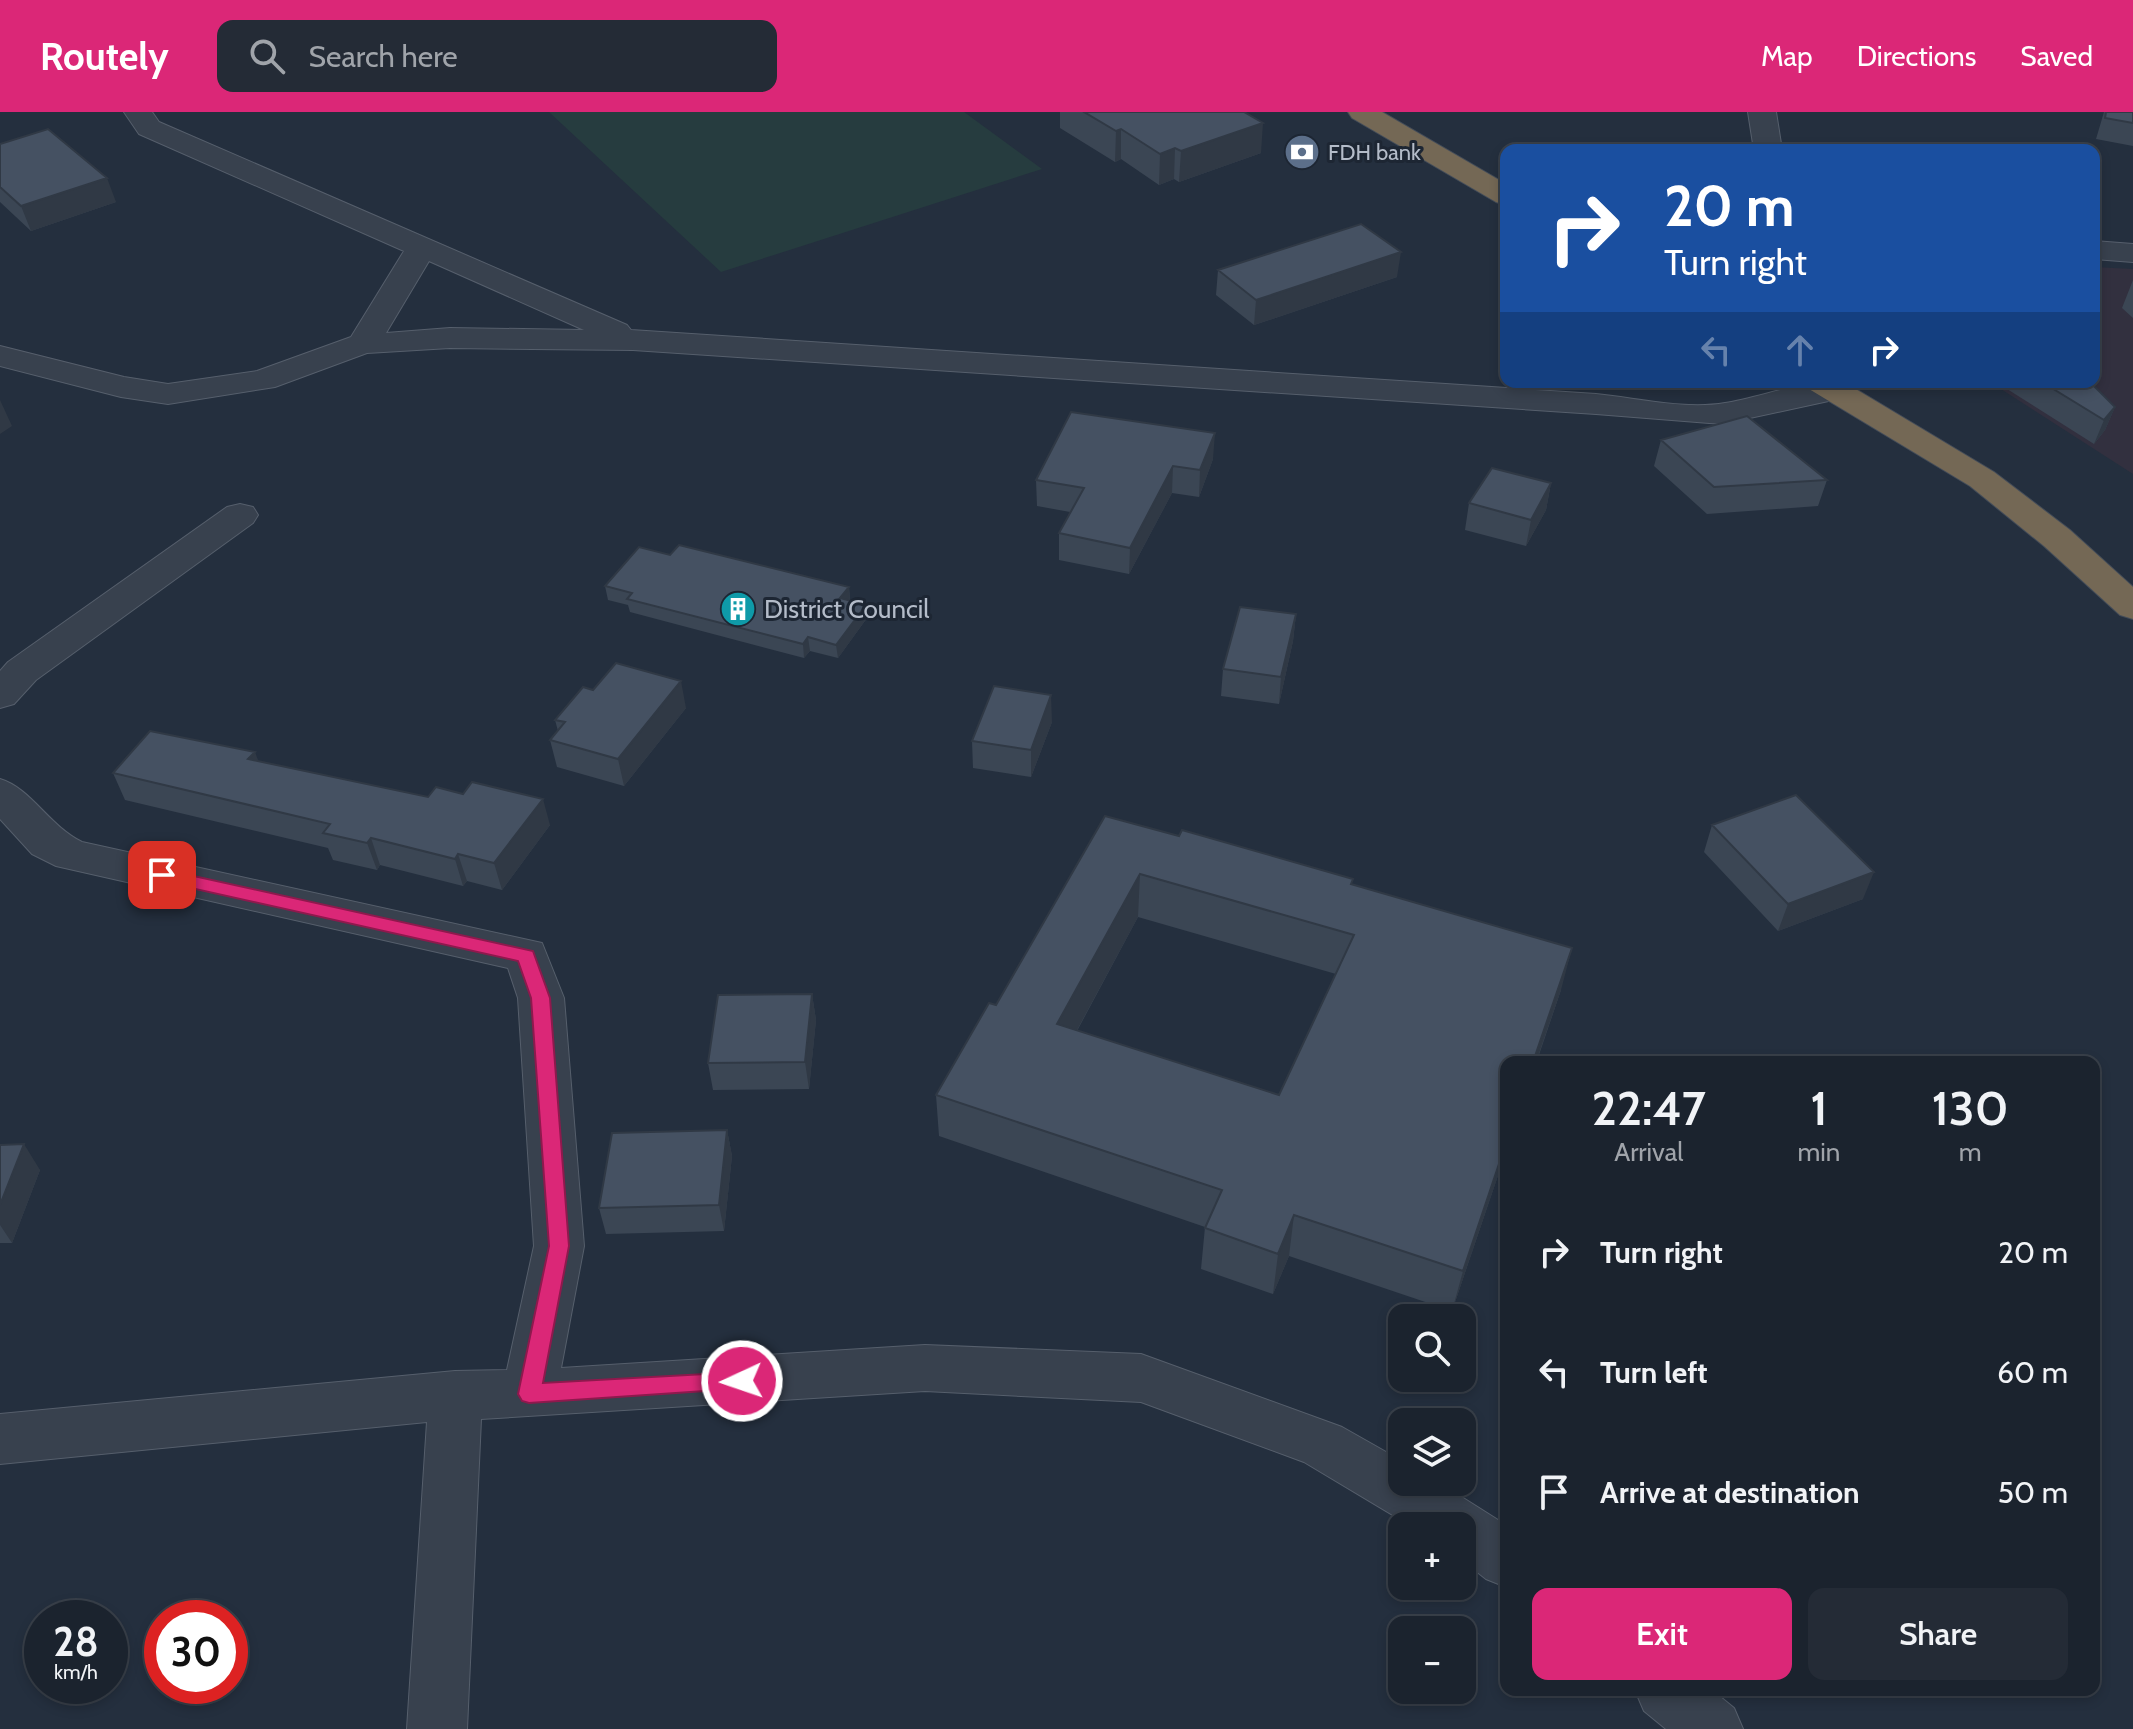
<!DOCTYPE html>
<html lang="en">
<head>
<meta charset="utf-8">
<style>
  :root { --surface:#1b232e; --page:#242b36; --text:#f1f3f6; --muted:#a0a4aa; --line:#39404a; --accent:#db2777 }
  body { margin:0; font-family:Cabin,sans-serif; background:var(--page); color:var(--text); height:100vh; display:flex; flex-direction:column; font-size:30px; white-space:nowrap }
  * { box-sizing:border-box; margin:0 }
  p { font-size:26px; color:var(--muted) }
  .icon { flex:none; width:44px; height:44px; fill:none; stroke:currentColor; stroke-width:2; stroke-linecap:round; stroke-linejoin:round }
  .map { position:relative; flex:1; overflow:hidden }
  .details { position:absolute; left:1500px; top:944px; width:600px; height:640px; display:flex; flex-direction:column; background:var(--surface); border-radius:16px; box-shadow:0 4px 12px #0003,0 0 0 2px var(--line) }
  .details>* { flex:none }
  .top-card { position:absolute; left:1500px; top:32px; width:600px; height:244px; border-radius:16px; box-shadow:0 4px 12px #0003,0 0 0 2px var(--line); background:#1a4fa0; color:#fff; overflow:hidden }
  .fabs { position:absolute; left:1388px; top:1192px; display:grid; gap:16px }
  .fabs a { display:grid; place-items:center; width:88px; height:88px; border-radius:16px; background:var(--surface); box-shadow:0 4px 12px #0003,0 0 0 2px var(--line); font-size:40px }
  .speed { position:absolute; left:24px; top:1488px; display:flex; gap:16px; font-size:40px; font-weight:700; text-align:center }
  .speed>* { display:grid; place-content:center; width:104px; height:104px; border-radius:50%; background:var(--surface); box-shadow:0 4px 12px #0003,0 0 0 2px var(--line); line-height:1 }
  .speed small { font-size:20px; font-weight:400 }
  .speed .limit { border:12px solid #d22; background:#fff; color:#111 }
  .pin { position:absolute; display:grid; place-items:center; width:68px; height:68px; color:#fff; margin:-34px; border-radius:16px; box-shadow:0 4px 12px #0006 }
  .me { position:absolute; width:88px; margin:-44px; rotate:267deg; stroke-linejoin:round; filter:drop-shadow(0 0 6px #0008) }
  .turn { display:flex; align-items:center; gap:28px; height:168px; padding:0 32px; font-size:36px }
  .turn .icon { width:104px; height:104px; stroke-width:2.5 }
  .turn b { display:block; font-size:56px; line-height:68px }
  .lanes { display:flex; align-items:center; height:76px; padding:0 32px; background:#0003; justify-content:center; gap:40px; direction:ltr }
  .lanes .off { opacity:.35 }
  .eta { display:flex; justify-content:space-evenly; align-items:center; height:136px; text-align:center }
  .eta b { font-size:48px; font-weight:600; line-height:56px }
  .button { display:flex; gap:16px; margin-top:auto; padding:16px 32px }
  .button a { flex:1; height:92px; border-radius:16px; background:var(--accent); color:#fff; font-size:32px; font-weight:600; line-height:92px; text-align:center }
  .button a+a { background:var(--page); color:var(--text) }
  ul { padding:0; list-style:none }
  li { display:flex; align-items:center; gap:24px; height:120px; padding:0 32px }
  li div { flex:1 }
  li b { display:block; font-size:30px }
  li em { font-style:normal }
  header { display:flex; align-items:center; gap:48px; box-sizing:border-box; height:112px; padding:0 40px; background:var(--accent); color:#fff }
  header strong { font-size:38px }
  nav { display:flex; gap:44px; margin-inline-start:auto; font-size:28px }
  .search { width:560px; height:72px; background:var(--page); display:flex; align-items:center; gap:20px; box-sizing:border-box; padding:0 28px; border-radius:16px; color:var(--muted); font-size:30px }
  .map>svg:first-child { display:block }
  .medical { fill:#32303f }
  .green { fill:#263c3f }
  .lines { fill:none; stroke-linecap:round; stroke-linejoin:round }
  .street-casing { stroke:#565f6c; stroke-width:2 }
  .highway-casing { stroke:#434c59; stroke-width:2 }
  .street { fill:#38414e; fill-rule:evenodd }
  .highway { fill:#746855; fill-rule:evenodd }
  .wall { fill:#3b4654; fill-rule:evenodd }
  .shaded-wall { fill:#303945 }
  .building { fill:#455162; stroke:#303945; stroke-width:2; fill-rule:evenodd }
  .route { fill:#db2777; stroke:#8e194d; stroke-width:2 }
  .labels { text-anchor:middle; stroke-width:6; stroke-linejoin:round; paint-order:stroke }
  .far-poi-label { font-size:22px; fill:#b4bcc9; stroke:#1d2633; text-anchor:start }
  .poi-label { font-size:26px; fill:#b4bcc9; stroke:#1d2633; text-anchor:start }
</style>
</head>
<body>
<header>
<strong>Routely</strong>
<div class="search"><svg class="icon" aria-label="search" viewBox="0 0 24 24"><circle cx="10" cy="10" r="6"/><path d="M15 15l6 6"/></svg>Search here</div>
<nav><a>Map</a><a>Directions</a><a>Saved</a></nav>
</header>
<div class="map">
<svg width="2133" height="1617" viewBox="0 0 2133 1617">
  <rect width="100%" height="100%" fill="#242f3e"/>
  <path class="medical" d="M2094,155L2133,157V362L1990,270H2094Z"/>
  <path class="green" d="M549,0H964L1042,57L721,160Z"/>
  <g class="lines">
    <defs>
      <path id="street" d="M124,0H152L159,10L627,213L631,218L1596,282C1637,286 1685,298 1725,291C1764,285 1808,265 1847,271L1852,278L1847,285L1722,312L1596,302L633,238L450,236L367,241L275,275L168,292L121,285L0,254V234L124,265L168,272L257,259L351,225L404,139L139,22ZM429,149L584,218L450,216L386,221Z
        M1748,0H1776L1782,38H1754Z
        M2094,129L2133,132V150L2094,147Z
        M240,392L253,395L258,403L253,411L36,568L14,592L0,596V559L8,550L227,395Z
        M0,667C31,676 49,714 82,730L542,831L564,886L584,1134L561,1256L925,1233L1141,1242L1342,1315L1402,1349V1370H1438L1506,1413V1475L1486,1467L1462,1448V1414H1411L1304,1350L1141,1290L925,1279L481,1307L467,1617H407L427,1310L0,1352V1302L455,1259L507,1258L534,1134L518,886L508,856L56,754L32,742L0,707Z
        M1635,1578H1712L1734,1596L1743,1617H1666L1644,1599Z"/>
      <path id="highway" d="M1348,0H1382L1506,72V93L1496,90L1352,6Z
        M1804,270H1844L1994,360L2070,418L2133,475V507L2120,503L2044,434L1970,374L1809,277Z"/>
    </defs>
    <use href="#street" class="street-casing"/>
    <use href="#highway" class="highway-casing"/>
    <use href="#street" class="street"/>
    <use href="#highway" class="highway"/>
  </g>
  <path class="wall" d="M1060,0H1244L1261,41L1179,70L1174,67L1159,73L1121,47L1115,50L1060,16Z
    M2104,0H2133V34L2096,27Z
    M0,32L116,90L31,119L0,90Z
    M1218,158L1397,165L1254,213L1216,183Z
    M2133,168V206L2122,196Z
    M1996,270H2090L2115,295L2105,318L2094,332Z
    M1661,328L1827,368L1818,394L1707,402L1654,354Z
    M1213,347L1199,385L1172,381L1129,462L1059,448V421L1070,400L1037,394L1036,368Z
    M1551,371L1546,398L1526,434L1465,418L1469,391Z
    M670,443L849,475L850,488L867,506L838,546L810,539L804,546L630,500L628,493L608,488L605,474Z
    M1296,502L1293,529L1279,592L1221,584L1223,557Z
    M593,578L686,596L624,674L557,655L550,628L558,619L555,608Z
    M1052,610L1031,665L973,656L972,629Z
    M259,650L428,685L550,713L502,778L467,769L463,774L380,753L377,758L333,748L328,736L125,688L113,661Z
    M1105,704L1352,772L1561,878L1452,1199L1289,1144L1273,1182L1201,1157L1205,1115L939,1024L936,983L996,893ZM1138,805L1336,862L1279,983L1077,919Z
    M1712,713L1863,787L1778,819L1704,740Z
    M812,882L816,908L809,977L713,978L708,951Z
    M727,1018L732,1044L724,1119L606,1122L599,1096Z
    M0,1033L40,1058L12,1131H0Z"/>
  <path class="shaded-wall" d="M1263,11L1261,41L1179,70L1181,39Z
    M1121,17V47L1115,50L1116,19Z
    M1175,36L1174,67L1159,73L1160,42Z
    M107,66L116,90L31,119L21,94Z
    M1401,140L1397,165L1254,213L1256,188Z
    M0,288L12,314L0,322Z
    M2115,295L2105,318L2094,332L2104,308Z
    M1215,321L1213,347L1199,385L1200,358Z
    M1173,354L1172,381L1129,462L1130,436Z
    M1551,371L1546,398L1526,434L1531,408Z
    M849,475L850,489L840,486Z
    M866,493L867,506L838,546L836,533Z
    M1296,502L1293,529L1279,592L1281,565Z
    M808,525L810,539L804,546L803,532Z
    M681,569L686,596L624,674L618,647Z
    M1051,583L1052,610L1031,665V638Z
    M255,640L265,667L248,647Z
    M543,687L550,713L502,778L494,751Z
    M371,726L380,753L377,758L367,731Z
    M458,742L467,769L463,774L455,747Z
    M1874,760L1863,787L1778,819L1788,792Z
    M1140,762L1138,805L1057,955V912Z
    M1572,836L1561,878L1536,950H1533Z
    M812,882L816,908L809,977L805,950Z
    M727,1018L732,1044L724,1119L719,1093Z
    M1506,1031V1040L1452,1199L1463,1159Z
    M24,1032L40,1058L12,1131L0,1113V1093Z
    M1294,1103L1289,1144L1273,1182L1278,1142Z"/>
  <path class="building" d="M1084,0H1244L1263,11L1181,39L1175,36L1160,42L1121,17L1116,19Z
    M2106,0H2133V11L2105,6Z
    M48,17L107,66L21,94L0,75V32Z
    M1361,112L1401,140L1256,188L1218,158Z
    M2042,270H2090L2115,295L2104,308Z
    M1071,300L1215,321L1200,358L1173,354L1130,436L1059,421L1084,376L1036,368Z
    M1747,304L1827,368L1714,375L1661,328Z
    M1492,356L1551,371L1531,408L1469,391Z
    M679,433L849,475L840,486L866,493L836,533L808,525L803,532L627,487L632,481L605,474L639,435L670,443Z
    M1240,495L1296,502L1281,565L1223,557Z
    M616,551L681,569L618,647L550,628L565,610L555,608L583,575L593,578Z
    M994,574L1051,583L1031,638L972,629Z
    M150,619L255,640L248,647L428,685L436,675L463,682L472,670L543,687L494,751L458,742L455,747L371,726L367,731L323,721L330,712L113,661Z
    M1796,683L1874,760L1788,792L1712,713Z
    M1105,704L1179,724L1182,718L1353,767L1351,772L1572,836L1533,950H1506V1031L1463,1159L1294,1103L1278,1142L1205,1116L1222,1078L936,983L989,891L996,893ZM1140,762L1354,823L1279,983L1057,912Z
    M812,882L805,950L708,951L718,883Z
    M727,1018L719,1093L599,1096L612,1021Z
    M24,1032L0,1093V1033Z"/>
  <path class="route" d="M162,757L533,839L550,886L569,1134L543,1271L742,1260L749,1262L753,1269L749,1276L529,1291L522,1289L518,1282L549,1134L531,886L518,849L155,768L153,763Z"/>
  <defs>
    <symbol id="bank-disc" viewBox="-11 -11 22 22"><circle r="9.5" fill="#5c6f8a" stroke="#1d2633"/><path d="M-6-4H6V4H-6ZM0-2.3a2.3 2.3 0 1 0 0 4.6a2.3 2.3 0 1 0 0-4.6Z" fill="#fff"/></symbol>
    <symbol id="building-disc" viewBox="-11 -11 22 22"><circle r="9.5" fill="#0f9aa8" stroke="#1d2633"/><path d="M-4-6H4V6H1V3H-1V6H-4ZM-2.5-4.3h1.7v1.8h-1.7ZM.8-4.3h1.7v1.8H.8ZM-2.5-1h1.7V.8h-1.7ZM.8-1h1.7V.8H.8Z" fill="#fff"/></symbol>
  </defs>
  <g fill-rule="evenodd">
    <use href="#bank-disc" x="1282" y="20" width="40" height="40"/>
    <use href="#building-disc" x="718" y="477" width="40" height="40"/>
  </g>
  <g class="labels">
    <g class="far-poi-label">
      <text x="1328" y="48">FDH bank</text>
    </g>
    <g class="poi-label">
      <text x="764" y="506">District Council</text>
    </g>
  </g>
</svg>
<div class="fabs">
<a><svg class="icon" aria-label="search" viewBox="0 0 24 24"><circle cx="10" cy="10" r="6"/><path d="M15 15l6 6"/></svg></a>
<a><svg class="icon" aria-label="layers" viewBox="0 0 24 24"><path d="M12 4l9 5-9 5-9-5zM3 14l9 5 9-5"/></svg></a>
<a>+</a>
<a>−</a>
</div>
<div class="speed"><div>28<small>km/h</small></div><div class="limit">30</div></div>
<div class="pin" style="left:162px;top:763px;background:#d93025"><svg class="icon" aria-label="arrive" viewBox="0 0 24 24"><path d="M6 21V4h12l-3 4 3 4H6"/></svg></div>
<svg class="me" style="left:742px;top:1269px" viewBox="-20 -20 40 40"><circle r="17" fill="#db2777" stroke="#fff" stroke-width="3"/><path d="M0-11L8 9 0 5-8 9z" fill="#fff"/></svg>
<div class="top-card">
<div class="turn"><svg class="icon" aria-label="right" viewBox="0 0 24 24"><path d="M7 20v-9h11M14 6l5 5-5 5"/></svg><div><b>20 m</b>Turn right</div></div>
<div class="lanes"><svg class="icon off" aria-label="left" viewBox="0 0 24 24"><path d="M17 20v-9H6M10 6l-5 5 5 5"/></svg><svg class="icon off" aria-label="ahead" viewBox="0 0 24 24"><path d="M12 20V5M6 11l6-6 6 6"/></svg><svg class="icon" aria-label="right" viewBox="0 0 24 24"><path d="M7 20v-9h11M14 6l5 5-5 5"/></svg></div>
</div>
<section class="details">
<div class="eta">
<div><b>22:47</b><p>Arrival</p></div>
<div><b>1</b><p>min</p></div>
<div><b>130</b><p>m</p></div>
</div>
<ul>
<li><svg class="icon" aria-label="right" viewBox="0 0 24 24"><path d="M7 20v-9h11M14 6l5 5-5 5"/></svg><div><b>Turn right</b></div><em>20 m</em></li>
<li><svg class="icon" aria-label="left" viewBox="0 0 24 24"><path d="M17 20v-9H6M10 6l-5 5 5 5"/></svg><div><b>Turn left</b></div><em>60 m</em></li>
<li><svg class="icon" aria-label="arrive" viewBox="0 0 24 24"><path d="M6 21V4h12l-3 4 3 4H6"/></svg><div><b>Arrive at destination</b></div><em>50 m</em></li>
</ul>
<div class="button"><a>Exit</a><a>Share</a></div>
</section>
</div>
</body>
</html>
